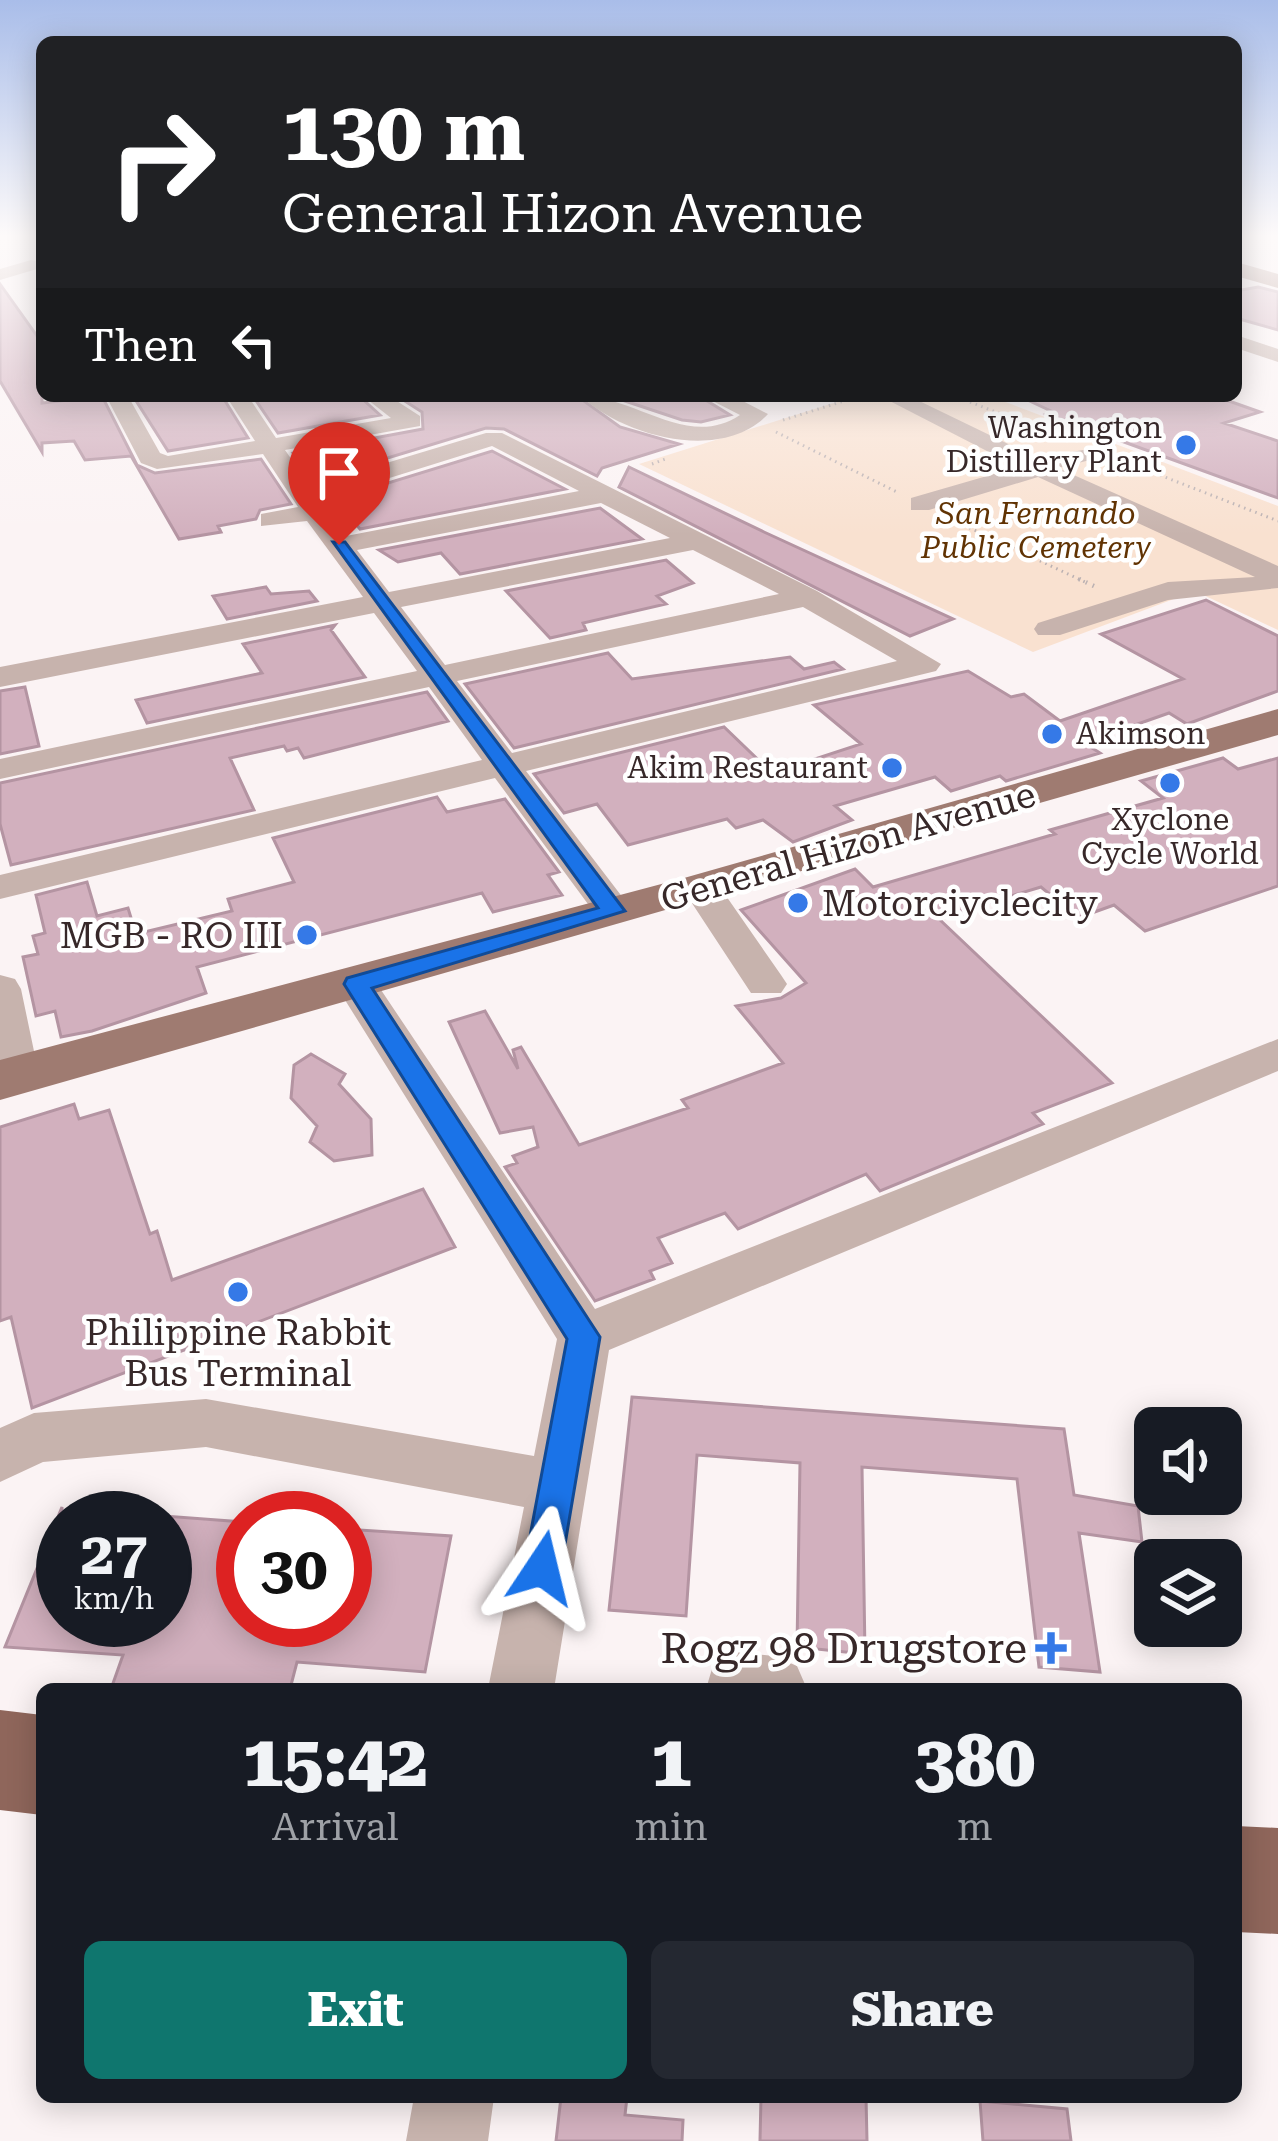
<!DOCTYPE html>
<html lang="en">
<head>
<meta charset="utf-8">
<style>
  :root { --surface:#171b24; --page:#242831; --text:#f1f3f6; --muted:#9ea1a6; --accent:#0f766e }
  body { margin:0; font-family:"Roboto Serif",serif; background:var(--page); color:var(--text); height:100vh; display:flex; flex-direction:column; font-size:45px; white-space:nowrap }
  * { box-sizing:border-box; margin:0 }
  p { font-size:39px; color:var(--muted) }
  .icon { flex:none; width:66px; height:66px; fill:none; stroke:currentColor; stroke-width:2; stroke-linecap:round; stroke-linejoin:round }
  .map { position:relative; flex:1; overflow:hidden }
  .drawer { position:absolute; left:36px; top:1683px; width:1206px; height:420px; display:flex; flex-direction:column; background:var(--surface); border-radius:18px; box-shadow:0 6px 30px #0003 }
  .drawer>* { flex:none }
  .top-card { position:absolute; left:36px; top:36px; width:1206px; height:366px; border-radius:18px; box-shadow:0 6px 30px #0003; background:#202124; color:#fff; overflow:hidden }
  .buttons { position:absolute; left:1134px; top:1407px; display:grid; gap:24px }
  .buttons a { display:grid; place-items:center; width:108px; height:108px; border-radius:18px; background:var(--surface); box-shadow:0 6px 30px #0003; font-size:60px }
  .speed { position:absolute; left:36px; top:1491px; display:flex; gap:24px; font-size:60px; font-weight:700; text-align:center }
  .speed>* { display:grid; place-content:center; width:156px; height:156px; border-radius:50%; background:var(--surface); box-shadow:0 6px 30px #0003; line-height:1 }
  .speed small { font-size:30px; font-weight:400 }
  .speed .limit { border:18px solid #d22; background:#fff; color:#111 }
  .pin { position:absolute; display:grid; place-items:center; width:102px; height:102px; color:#fff; margin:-123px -51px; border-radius:50% 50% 50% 0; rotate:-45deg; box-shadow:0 0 12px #0007 }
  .pin .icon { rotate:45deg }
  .me { position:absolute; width:132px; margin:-66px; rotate:10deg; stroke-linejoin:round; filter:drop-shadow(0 0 9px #0008) }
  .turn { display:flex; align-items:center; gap:42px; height:252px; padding:0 48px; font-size:54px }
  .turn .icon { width:156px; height:156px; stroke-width:2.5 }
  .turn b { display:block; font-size:84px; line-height:102px }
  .then { display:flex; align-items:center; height:114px; padding:0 48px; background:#0003; gap:24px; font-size:45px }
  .eta { display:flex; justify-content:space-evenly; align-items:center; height:204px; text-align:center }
  .eta b { font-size:72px; font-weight:800; line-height:84px }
  .action { display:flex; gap:24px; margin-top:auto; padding:24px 48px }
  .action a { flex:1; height:138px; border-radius:18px; background:var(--accent); color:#fff; font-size:48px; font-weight:800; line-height:138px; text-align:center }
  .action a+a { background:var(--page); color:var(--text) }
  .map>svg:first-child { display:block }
  .green { fill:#f9e1d0 }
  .building { fill:#d2b0be; stroke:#b494a2; stroke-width:3 }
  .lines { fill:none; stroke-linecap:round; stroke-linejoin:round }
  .path-far1 { stroke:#bbb1b2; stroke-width:3; stroke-dasharray:1.5 4.5; stroke-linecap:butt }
  .path { stroke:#bbb1b2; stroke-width:4.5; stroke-dasharray:1.5 6; stroke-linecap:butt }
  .minor { fill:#c7b3ad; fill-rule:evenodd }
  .major { fill:#9f7b71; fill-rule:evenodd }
  .highway { fill:#8f665b; fill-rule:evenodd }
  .route { fill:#1a73e8; stroke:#114b97; stroke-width:3 }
  .poi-dot { fill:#3579e7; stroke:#fff; stroke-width:4.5 }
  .labels { text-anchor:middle; stroke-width:9; stroke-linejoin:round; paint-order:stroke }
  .far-poi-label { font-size:30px; fill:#372829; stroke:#fff; text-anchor:end }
  .far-park-label { font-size:30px; font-style:italic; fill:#613303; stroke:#fff }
  .street-label { font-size:36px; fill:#372829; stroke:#fff }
  .poi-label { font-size:36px; fill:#372829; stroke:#fff; text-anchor:start }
  .near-poi-label { font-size:42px; fill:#372829; stroke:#fff; text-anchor:end }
</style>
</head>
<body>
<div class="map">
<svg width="1278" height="2141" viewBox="0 0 1278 2141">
  <rect width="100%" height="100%" fill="#fbf3f4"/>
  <path class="green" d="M856,396H990L1278,506V630L1195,591L1033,652L639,464Z"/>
  <path class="building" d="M0,284L42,343V403L102,396L137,465L155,473L261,459L291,504L260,510L256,519L218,526L221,532L179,539L131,456L85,460L74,441L42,443V452L0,381Z
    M1258,287L1278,292V330L1236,318V291Z
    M133,396H222L248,438L168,451Z
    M253,396H359L380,415L278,433Z
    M397,396H577L620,427L679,444L602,468L597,476L504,429L486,428L312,481L293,453L423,429L422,412Z
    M610,396H699L730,415L701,422L682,420Z
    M1019,396H1215L1260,412L1224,423L1278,441V498L1047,414L1053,412Z
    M492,451L565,489L360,529L344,510L326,502Z
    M629,467L764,532L953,619L910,636L619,487Z
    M600,508L642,539L460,574L441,553L398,562L379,550Z
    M666,560L693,583L657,596L666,604L583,623L586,630L550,638L506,591Z
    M266,587L271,594L309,591L317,601L227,619L213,596Z
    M1206,600L1278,636V691L1187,724L1169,713L1084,743L1100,753L1006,781L1000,776L951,791L935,777L835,806L852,820L793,842L763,820L736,828L727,819L628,845L597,804L564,813L534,774L724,727L772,773L861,744L814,705L968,671L1011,697L1024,694L1060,721L1183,679L1101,634Z
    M335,625L331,630L365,677L147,723L136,700L262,673L243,644Z
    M608,653L632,679L790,657L804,669L834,662L843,669L514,748L465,684Z
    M25,687L39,746L0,754V691Z
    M427,692L448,721L304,758L298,748L287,751L284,746L230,758L254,810L11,865L0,824V783Z
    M1223,758L1238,769L1278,758V886L1145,931L1114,905L1078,918L1041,887L938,918L1112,1083L1033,1113L1043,1124L880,1191L866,1174L738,1229L725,1213L658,1238L672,1263L650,1271L654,1279L595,1301L505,1167L517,1163L513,1156L538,1147L533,1127L500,1133L449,1022L485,1011L518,1069L513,1050L521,1047L579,1145L688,1108L682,1100L783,1063L736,1006L781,998L806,983L741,910L855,869L873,887L1055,834L1050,830L1163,798L1141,781Z
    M437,797L447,812L505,799L559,872L548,875L562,895L493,912L482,893L197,967L206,993L92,1031L61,1037L55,1011L36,1016L23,957L38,954L33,936L45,933L36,895L87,882L97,916L128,908L136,934L232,911L228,899L294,882L273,838Z
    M311,1054L345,1074L339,1084L371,1119L372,1155L334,1161L310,1142L317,1126L291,1098L294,1065Z
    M74,1104L79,1119L109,1110L150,1234L157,1231L172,1280L423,1189L455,1247L32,1408L11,1317L0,1321V1127Z
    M632,1397L1064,1429L1074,1495L1138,1506L1142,1542L1079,1533L1100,1672L1039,1667L1017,1479L862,1467L865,1654L797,1647L800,1463L697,1455L686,1616L609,1610Z
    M62,1507L63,1620H165V1516L243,1522V1620H345V1529L451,1536L425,1672L297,1662L290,1689H111L123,1655L5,1647Z
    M561,2097H627L625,2115L683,2120L682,2141H556Z
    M761,2097H866L867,2141H760Z
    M980,2101L1067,2109L1071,2141H983Z"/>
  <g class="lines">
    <path class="path-far1" d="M970,402L1058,436
      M783,420L860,396
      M776,432L899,493
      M1121,460L1278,521
      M652,464L668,458
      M953,520L1085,582"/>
    <path class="path" d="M1079,579L1094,586"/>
    <path class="minor" d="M31,260L37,261V269L0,280V269Z
      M1236,335L1278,349V362L1236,348Z
      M106,396H128L160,453L168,456L255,441L226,396H248L276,438L391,418L363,396H389L420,416V426L285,450L310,486L486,433H502L817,591L941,664L936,671L526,771L633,911L627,919H599L495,778L0,899V875L482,760L429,687L0,779V759L417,671L374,613L0,687V667L363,597L307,521L261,526V514L298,507L263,454L157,469L141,463ZM492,446L579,491L346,536L319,500ZM601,503L670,538L389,592L357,550ZM693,550L779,594L445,665L401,607ZM803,607L897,661L512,753L457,681Z
      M581,396C636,396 688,450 740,415L703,396H733L768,414C723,463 624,437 581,396Z
      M880,396H909L1037,458L1106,446V456L1058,468L1278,566V588L1168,600L1060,635H1038L1034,629L1038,623L1168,582L1255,577L1038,477L929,510H911V498L1018,467Z
      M701,876L715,880L781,975L787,984L781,993H751L682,888Z
      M356,971L371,975L595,1309L1278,1039V1071L609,1350L554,1689H488L524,1507L206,1447L43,1462L0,1482V1428L34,1413L206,1399L534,1456L557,1339L335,984L341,975Z
      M0,975L15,979L21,989L39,1075L32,1086L16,1090L0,1086Z
      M737,1652L774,1656L797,1666L807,1689H706L714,1662Z
      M414,2097H494L488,2141H406Z"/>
    <path class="major" d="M1236,262L1278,274V288L1236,276Z
      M1278,709V735L0,1100V1060L684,878Z"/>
    <path class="highway" d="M0,1710L42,1715V1815L0,1810Z
      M1236,1826L1278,1828V1934L1236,1932Z"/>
  </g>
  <linearGradient id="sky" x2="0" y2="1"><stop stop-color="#a9bde9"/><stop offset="0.44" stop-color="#fdfafa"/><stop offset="1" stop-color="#fdfafa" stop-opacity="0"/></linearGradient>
  <rect width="1278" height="535" fill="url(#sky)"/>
  <path class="route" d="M333,542H345L625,911L372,988L600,1337L561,1568L556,1580L542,1585L529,1580L524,1568L567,1339L344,984L347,978L598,908Z"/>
  <g class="poi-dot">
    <circle cx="1186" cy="445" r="12"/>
    <circle cx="1052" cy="734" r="12"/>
    <circle cx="892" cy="768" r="12"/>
    <circle cx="1170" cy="783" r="12"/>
    <circle cx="798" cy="903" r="12"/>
    <circle cx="307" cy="935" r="12"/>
    <circle cx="238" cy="1292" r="12"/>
    <path d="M1045 1630h12v12h12v12h-12v12h-12v-12h-12v-12h12z"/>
  </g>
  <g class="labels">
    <g class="far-poi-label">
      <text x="1162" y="438">Washington<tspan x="1162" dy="34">Distillery Plant</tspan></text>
      <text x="1076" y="744" text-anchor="start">Akimson</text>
      <text x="868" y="778">Akim Restaurant</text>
      <text x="1170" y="830" text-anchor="middle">Xyclone<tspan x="1170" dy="34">Cycle World</tspan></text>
    </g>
    <g class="far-park-label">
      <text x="1036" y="524">San Fernando<tspan x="1036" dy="34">Public Cemetery</tspan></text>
    </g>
    <g class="street-label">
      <text transform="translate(848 846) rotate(-16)" y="13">General Hizon Avenue</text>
    </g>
    <g class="poi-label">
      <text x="822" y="916">Motorciyclecity</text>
      <text x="283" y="948" text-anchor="end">MGB - RO III</text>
      <text x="238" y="1345" text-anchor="middle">Philippine Rabbit<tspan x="238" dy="41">Bus Terminal</tspan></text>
    </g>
    <g class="near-poi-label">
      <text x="1027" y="1663">Rogz 98 Drugstore</text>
    </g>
  </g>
</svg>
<div class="buttons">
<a><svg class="icon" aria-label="sound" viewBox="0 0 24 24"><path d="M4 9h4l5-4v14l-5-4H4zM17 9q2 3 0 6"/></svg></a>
<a><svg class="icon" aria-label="layers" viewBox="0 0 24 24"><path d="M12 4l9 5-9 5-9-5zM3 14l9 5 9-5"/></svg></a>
</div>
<div class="speed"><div>27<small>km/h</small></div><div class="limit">30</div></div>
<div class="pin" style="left:339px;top:545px;background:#d93025"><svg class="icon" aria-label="arrive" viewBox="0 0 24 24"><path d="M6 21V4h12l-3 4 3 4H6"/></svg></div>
<svg class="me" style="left:542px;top:1568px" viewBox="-20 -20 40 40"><path d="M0-17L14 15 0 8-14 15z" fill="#1a73e8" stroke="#fff" stroke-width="4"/></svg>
<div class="top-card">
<div class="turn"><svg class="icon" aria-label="right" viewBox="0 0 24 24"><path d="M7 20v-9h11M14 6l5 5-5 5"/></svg><div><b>130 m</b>General Hizon Avenue</div></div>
<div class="then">Then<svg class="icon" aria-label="left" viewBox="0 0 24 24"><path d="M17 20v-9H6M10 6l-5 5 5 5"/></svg></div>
</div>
<section class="drawer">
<div class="eta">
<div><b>15:42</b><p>Arrival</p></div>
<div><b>1</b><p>min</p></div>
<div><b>380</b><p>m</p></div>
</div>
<div class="action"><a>Exit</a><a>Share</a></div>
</section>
</div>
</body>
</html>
